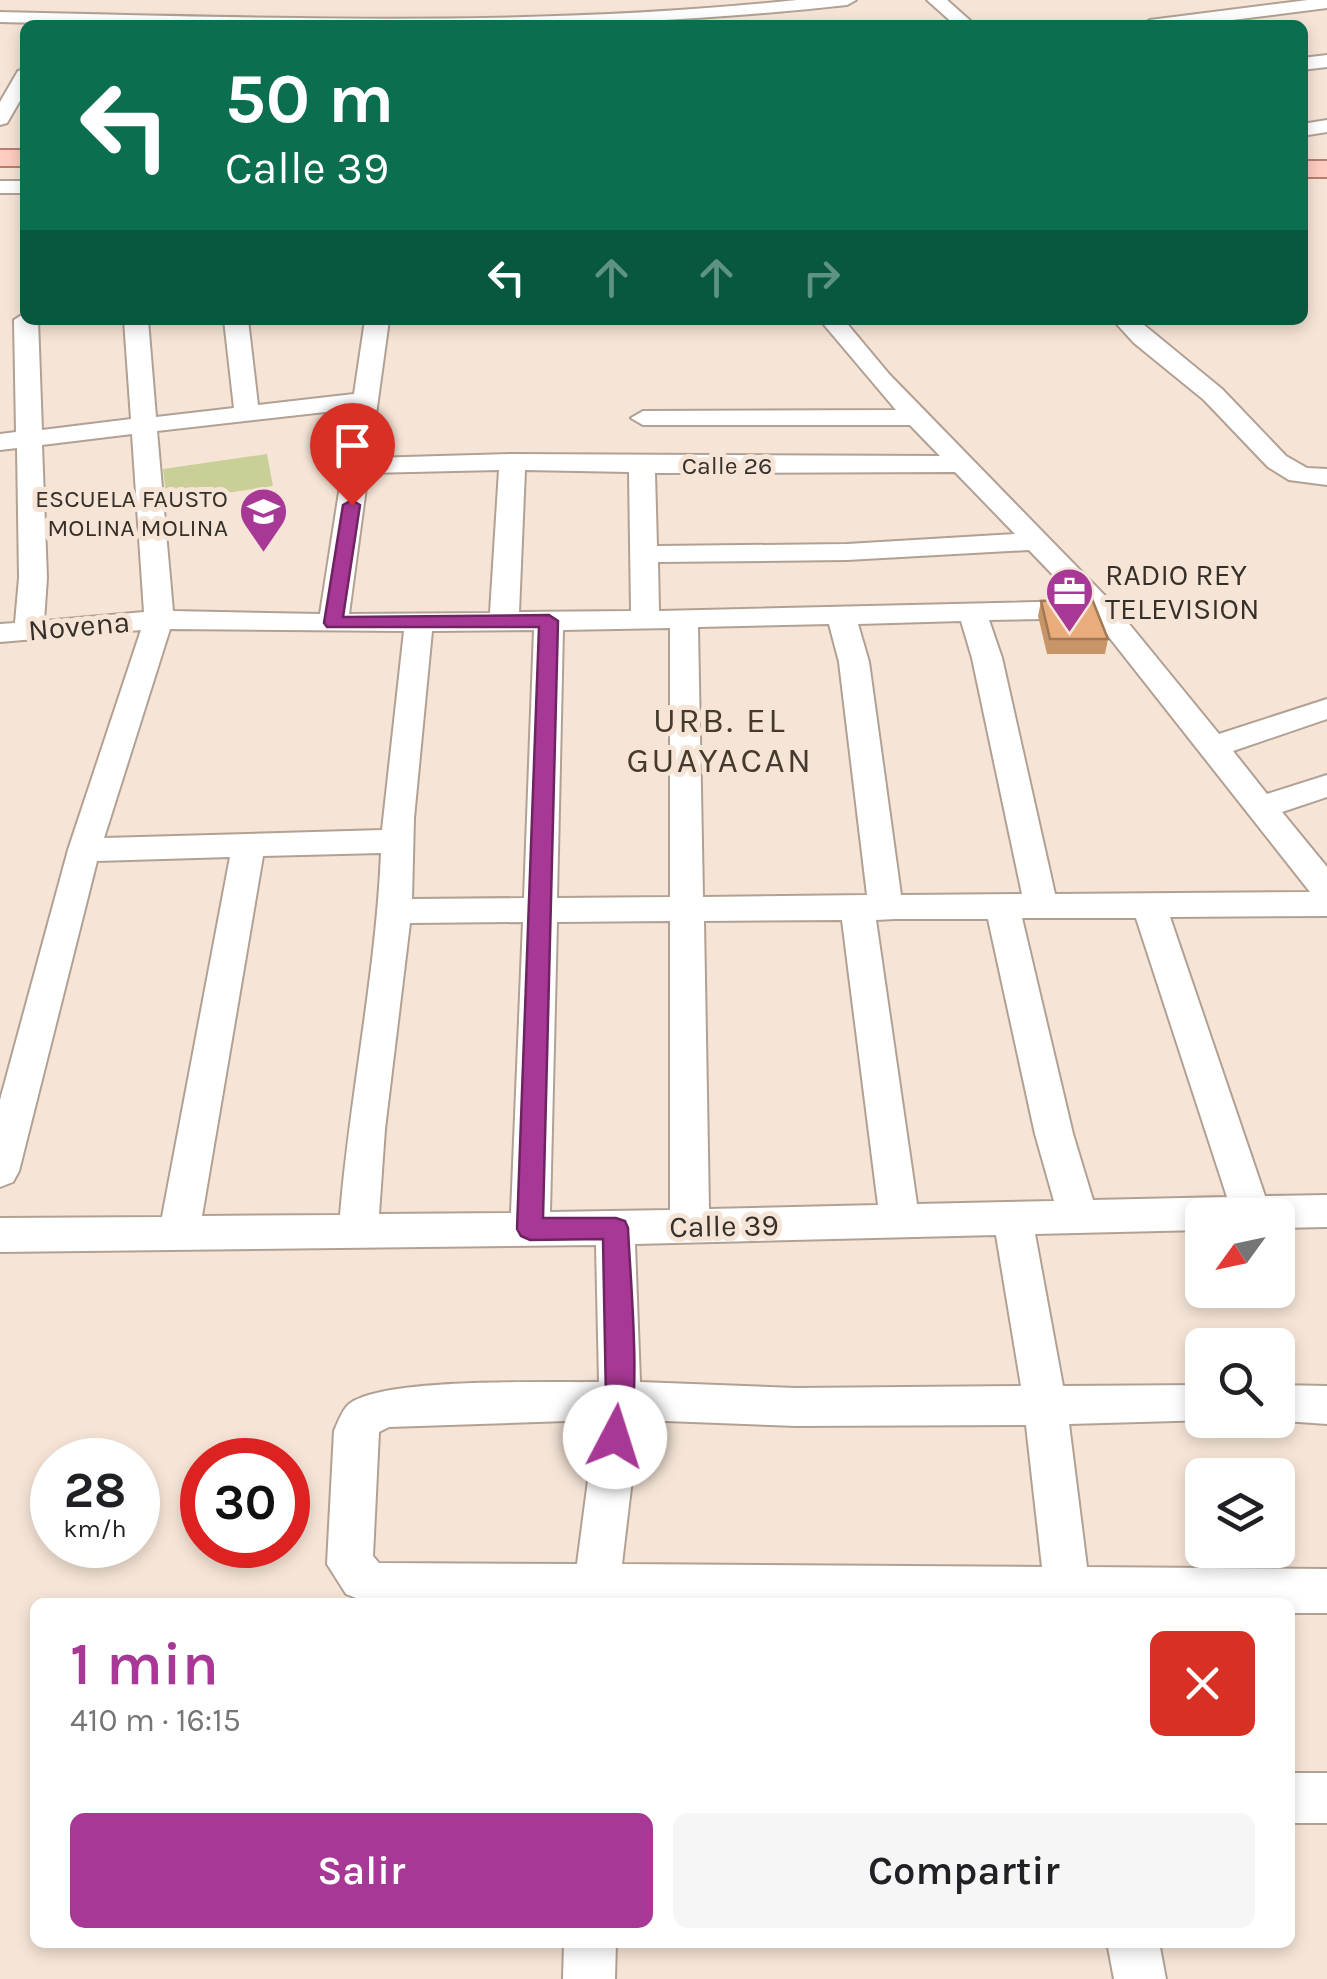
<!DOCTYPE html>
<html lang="es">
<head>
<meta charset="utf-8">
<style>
  :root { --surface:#fff; --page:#f6f6f6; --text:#202124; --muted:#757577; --accent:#a83895 }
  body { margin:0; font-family:Karla,sans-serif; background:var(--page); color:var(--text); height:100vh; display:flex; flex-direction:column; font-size:38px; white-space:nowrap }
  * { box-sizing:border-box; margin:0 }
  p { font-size:32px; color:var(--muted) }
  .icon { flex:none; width:55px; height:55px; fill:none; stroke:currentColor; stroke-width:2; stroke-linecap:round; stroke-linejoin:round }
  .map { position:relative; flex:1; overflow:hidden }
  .sheet { position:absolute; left:30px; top:1598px; width:1265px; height:350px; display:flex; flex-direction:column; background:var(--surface); border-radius:15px; box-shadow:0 5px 15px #0003 }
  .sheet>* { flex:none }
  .top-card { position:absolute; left:20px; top:20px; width:1288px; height:305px; border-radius:15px; box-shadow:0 5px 15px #0003; background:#0b6e4f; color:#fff; overflow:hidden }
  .needle { width:65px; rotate:237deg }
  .controls { position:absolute; left:1185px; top:1198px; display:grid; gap:20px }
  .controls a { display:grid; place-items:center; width:110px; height:110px; border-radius:15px; background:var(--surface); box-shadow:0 5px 15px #0003; font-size:50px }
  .speed { position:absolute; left:30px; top:1438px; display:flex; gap:20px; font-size:50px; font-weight:700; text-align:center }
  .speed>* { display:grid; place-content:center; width:130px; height:130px; border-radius:50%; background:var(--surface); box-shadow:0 5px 15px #0003; line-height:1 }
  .speed small { font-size:25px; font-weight:400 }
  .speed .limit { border:15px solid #d22; background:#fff; color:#111 }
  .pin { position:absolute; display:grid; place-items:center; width:85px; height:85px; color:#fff; margin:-102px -42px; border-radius:50% 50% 50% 0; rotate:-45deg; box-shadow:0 0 10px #0007 }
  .pin .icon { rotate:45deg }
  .me { position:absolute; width:110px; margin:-55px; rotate:5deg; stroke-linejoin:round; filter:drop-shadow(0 0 8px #0008) }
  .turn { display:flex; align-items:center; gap:35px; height:210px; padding:0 40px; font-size:45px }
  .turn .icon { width:130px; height:130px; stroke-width:2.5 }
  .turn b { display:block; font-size:70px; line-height:85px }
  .lanes { display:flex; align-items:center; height:95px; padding:0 40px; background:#0003; justify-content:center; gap:50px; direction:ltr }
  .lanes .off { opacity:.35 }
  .round { display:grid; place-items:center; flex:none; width:105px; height:105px; border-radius:15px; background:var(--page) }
  .headline { display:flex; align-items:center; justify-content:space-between; height:170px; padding:0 40px }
  h1 { font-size:60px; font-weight:600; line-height:75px; color:var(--accent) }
  .primary-button { display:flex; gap:20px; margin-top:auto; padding:20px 40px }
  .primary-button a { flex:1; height:115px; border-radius:15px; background:var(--accent); color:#fff; font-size:40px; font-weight:600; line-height:115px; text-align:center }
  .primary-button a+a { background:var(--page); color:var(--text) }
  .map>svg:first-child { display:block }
  .green { fill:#c9cf97 }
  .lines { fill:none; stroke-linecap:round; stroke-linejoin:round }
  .minor-casing { stroke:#b1a194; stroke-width:4 }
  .major-casing { stroke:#b77f70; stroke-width:4 }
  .minor { fill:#fff; fill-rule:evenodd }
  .major { fill:#feccc0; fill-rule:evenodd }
  .wall { fill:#c89569 }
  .building { fill:#e8ad7a; stroke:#a27955; stroke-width:2.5 }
  .route { fill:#a83895; stroke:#6d2461; stroke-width:2.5 }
  .labels { text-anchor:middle; stroke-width:10; stroke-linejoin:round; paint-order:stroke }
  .far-street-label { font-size:25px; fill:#36302a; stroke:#f6e5d7 }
  .far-poi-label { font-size:25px; fill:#36302a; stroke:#f6e5d7; text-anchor:end }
  .poi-label { font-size:30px; fill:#36302a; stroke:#f6e5d7; text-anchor:start }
  .street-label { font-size:30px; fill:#36302a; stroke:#f6e5d7 }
  .quarter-label { font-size:35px; letter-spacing:2.5px; fill:#46392e; stroke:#f6e5d7 }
</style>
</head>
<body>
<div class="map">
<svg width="1327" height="1979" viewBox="0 0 1327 1979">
  <rect width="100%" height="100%" fill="#f6e5d7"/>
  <path class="green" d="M267,454L273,486L167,502L163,469Z"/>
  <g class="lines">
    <defs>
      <path id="minor" d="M797,0H856L847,5C567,36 282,29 0,22V12C266,18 532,28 797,0Z
        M927,0H947L975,25H955Z
        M1308,0H1327V8L1193,25H1141L1150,20Z
        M1327,55V67L1302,70V58Z
        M25,69V92L7,123L0,125V102L18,71Z
        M1327,120V132L1302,136V124Z
        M0,181H25V193H0Z
        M25,313V320H38L42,430L131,419L124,320H148L156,417L234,408L224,320H248L258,405L354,394L365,320H389L370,458L512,454L940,456L910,425H643L631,418L643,411L896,410L820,320H844L889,374L1112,603L1219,734L1327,699V719L1233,751L1267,794L1327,775V797L1282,812L1327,867V916L1170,917L1265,1196L1327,1195V1227L1278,1228V1215H1202V1230L1035,1234L1063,1386L1202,1385V1420H1211L1069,1424L1087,1567L1327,1569V1613H1290V1602H366L346,1594L327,1564L334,1431C338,1422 342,1410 349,1404C384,1377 548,1383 599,1382L596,1245L0,1252V1218L162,1217L230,857L97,861L19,1171L13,1182L0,1187V1100L68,850L141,630L0,642V624L15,623L19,578L17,448L0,450V434L16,432L14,320ZM352,409L320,614L173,611L157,431ZM132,434L144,612L44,621L47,578L42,445ZM499,470L490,613L349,614L368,473ZM525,470L629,472L631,611L519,612ZM955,472L1015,534L847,544L657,546L655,473ZM1029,550L1078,601L659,611L658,562L847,560ZM1094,618L1310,892L1055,894L1002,658L989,620ZM961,621L972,658L1022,894L901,895L869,662L858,624ZM829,624L839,662L867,895L703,897L698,627ZM670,628V897L557,898L563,630ZM170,629L404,631L382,830L104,838ZM534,630L524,898L412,899L414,818L432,631ZM381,853C376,974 350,1094 340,1215L202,1216L263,856ZM1022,918H1136L1227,1197L1093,1200L1073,1134ZM895,919H988L1035,1134L1054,1201L917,1204L876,920ZM842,920L878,1205L709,1209L704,921ZM670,921V1210L550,1212L557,922ZM523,922L511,1213L379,1214L385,1129L410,923ZM996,1235L1021,1386L796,1388L640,1382L635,1244ZM596,1420L577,1564L379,1563L373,1556L379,1432L389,1427ZM639,1420L796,1426L1026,1425L1042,1567L622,1564Z
        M1113,320H1138L1222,389L1286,456L1307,468L1327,469V485L1289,480L1268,467L1204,400L1134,343Z
        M1278,1385L1327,1386V1424L1269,1420H1278Z
        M1290,1773H1327V1823H1290Z
        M564,1942H616L615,1979H563Z
        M1107,1942H1159L1166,1979H1114Z"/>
      <path id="major" d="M0,150H25V166H0Z
        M1302,161H1327V177H1302Z"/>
    </defs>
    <use href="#minor" class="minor-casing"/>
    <use href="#major" class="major-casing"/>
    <use href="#minor" class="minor"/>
    <use href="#major" class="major"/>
  </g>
  <path class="wall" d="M1041,601L1108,639L1105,654H1047L1038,616Z"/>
  <path class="building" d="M1092,599L1108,639H1050L1041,601Z"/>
  <path class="route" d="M352,500L360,505L343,617L549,615L558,621L543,1218H616L625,1221L628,1228C630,1279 643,1405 625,1446L615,1450L605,1446L601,1437L606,1400L603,1239L530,1240L521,1236L517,1229L539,627H327L324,623L343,505Z"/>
  <defs>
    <symbol id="school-pin" viewBox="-11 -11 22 30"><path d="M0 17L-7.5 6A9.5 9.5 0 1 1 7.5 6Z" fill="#a83895" stroke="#f6e5d7"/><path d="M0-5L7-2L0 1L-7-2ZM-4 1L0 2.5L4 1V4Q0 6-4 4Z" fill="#fff"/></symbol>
    <symbol id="office-pin" viewBox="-11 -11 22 30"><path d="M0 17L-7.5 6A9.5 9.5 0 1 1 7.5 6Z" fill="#a83895" stroke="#f6e5d7"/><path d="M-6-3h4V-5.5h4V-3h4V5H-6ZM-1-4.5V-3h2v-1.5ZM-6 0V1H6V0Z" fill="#fff"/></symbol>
  </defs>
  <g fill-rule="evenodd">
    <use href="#school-pin" x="236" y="484" width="55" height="75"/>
    <use href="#office-pin" x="1042" y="564" width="55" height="75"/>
  </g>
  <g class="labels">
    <g class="far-street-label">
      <text x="727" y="474">Calle 26</text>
    </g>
    <g class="far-poi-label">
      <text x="228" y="507">ESCUELA FAUSTO<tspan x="228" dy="29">MOLINA MOLINA</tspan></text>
    </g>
    <g class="poi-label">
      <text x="1105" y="585">RADIO REY<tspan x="1105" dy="34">TELEVISION</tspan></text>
    </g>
    <g class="street-label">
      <text transform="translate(79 626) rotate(-5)" y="10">Novena</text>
      <text transform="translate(724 1226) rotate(-1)" y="10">Calle 39</text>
    </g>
    <g class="quarter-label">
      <text x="720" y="732">URB. EL<tspan x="720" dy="40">GUAYACAN</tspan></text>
    </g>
  </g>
</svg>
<div class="controls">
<a><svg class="needle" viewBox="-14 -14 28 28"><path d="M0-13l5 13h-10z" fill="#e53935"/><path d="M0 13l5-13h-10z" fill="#757577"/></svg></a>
<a><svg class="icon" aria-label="search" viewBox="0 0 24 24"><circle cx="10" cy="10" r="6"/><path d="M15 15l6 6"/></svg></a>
<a><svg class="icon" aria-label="layers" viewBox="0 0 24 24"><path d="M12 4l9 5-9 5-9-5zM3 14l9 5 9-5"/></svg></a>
</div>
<div class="speed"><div>28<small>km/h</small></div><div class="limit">30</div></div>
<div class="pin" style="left:352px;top:505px;background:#d93025"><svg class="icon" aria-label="arrive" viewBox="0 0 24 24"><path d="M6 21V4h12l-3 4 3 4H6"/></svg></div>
<svg class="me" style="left:615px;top:1437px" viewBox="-20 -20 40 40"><circle r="19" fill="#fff"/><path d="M0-13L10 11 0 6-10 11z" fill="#a83895"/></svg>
<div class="top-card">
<div class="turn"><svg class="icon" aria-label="left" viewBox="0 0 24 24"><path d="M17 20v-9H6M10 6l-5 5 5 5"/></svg><div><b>50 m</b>Calle 39</div></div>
<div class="lanes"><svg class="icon" aria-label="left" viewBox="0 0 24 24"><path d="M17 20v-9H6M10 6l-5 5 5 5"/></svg><svg class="icon off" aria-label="ahead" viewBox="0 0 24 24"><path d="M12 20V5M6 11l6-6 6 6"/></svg><svg class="icon off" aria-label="ahead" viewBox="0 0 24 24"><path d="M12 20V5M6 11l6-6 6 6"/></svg><svg class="icon off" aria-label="right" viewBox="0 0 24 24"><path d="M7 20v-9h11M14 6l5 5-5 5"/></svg></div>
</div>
<section class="sheet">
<div class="headline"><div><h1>1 min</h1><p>410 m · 16:15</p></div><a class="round" style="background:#d93025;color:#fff"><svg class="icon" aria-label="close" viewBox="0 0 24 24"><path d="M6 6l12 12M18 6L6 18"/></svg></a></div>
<div class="primary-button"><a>Salir</a><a>Compartir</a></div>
</section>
</div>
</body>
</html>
